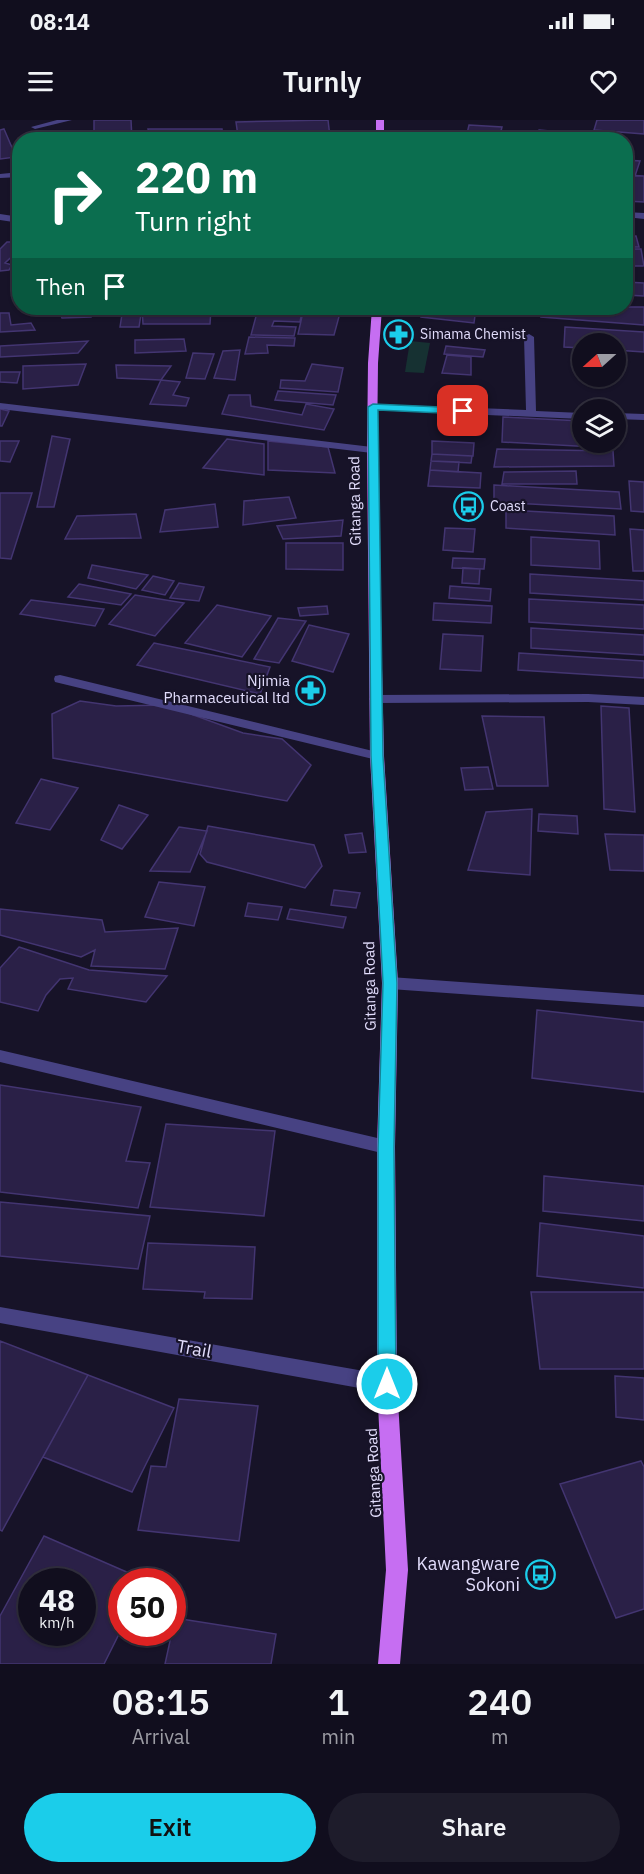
<!DOCTYPE html>
<html lang="en">
<head>
<meta charset="utf-8">
<style>
  :root { --surface:#110e1e; --page:#1e1c2b; --text:#f1f3f6; --muted:#9c9ca4; --line:#302e3c; --accent:#1bcdea }
  body { margin:0; font-family:"IBM Plex Sans",sans-serif; background:var(--page); color:var(--text); height:100vh; display:flex; flex-direction:column; font-size:22px; white-space:nowrap }
  * { box-sizing:border-box; margin:0 }
  p { font-size:20px; color:var(--muted) }
  .icon { flex:none; width:33px; height:33px; fill:none; stroke:currentColor; stroke-width:2; stroke-linecap:round; stroke-linejoin:round }
  .map { position:relative; height:1544px; overflow:hidden }
  .panel { display:flex; flex-direction:column; background:var(--surface); flex:1 }
  .panel>* { flex:none }
  .hud { position:absolute; left:12px; top:12px; width:621px; height:183px; border-radius:24px; box-shadow:0 2px 4px #0004,0 0 0 2px var(--line); background:#0b6e4f; color:#fff; overflow:hidden }
  .needle { width:39px; rotate:249deg }
  .controls { position:absolute; left:572px; top:213px; display:grid; gap:12px }
  .controls a { display:grid; place-items:center; width:54px; height:54px; border-radius:50%; background:var(--surface); box-shadow:0 2px 4px #0004,0 0 0 2px var(--line); font-size:30px }
  .speed { position:absolute; left:18px; top:1448px; display:flex; gap:12px; font-size:30px; font-weight:700; text-align:center }
  .speed>* { display:grid; place-content:center; width:78px; height:78px; border-radius:50%; background:var(--surface); box-shadow:0 2px 4px #0004,0 0 0 2px var(--line); line-height:1 }
  .speed small { font-size:15px; font-weight:400 }
  .speed .limit { border:9px solid #d22; background:#fff; color:#111 }
  .pin { position:absolute; display:grid; place-items:center; width:51px; height:51px; color:#fff; margin:-26px; border-radius:12px; box-shadow:0 3px 9px #0006 }
  .me { position:absolute; width:66px; margin:-33px; rotate:0deg; stroke-linejoin:round; filter:drop-shadow(0 0 4px #0008) }
  .turn { display:flex; align-items:center; gap:21px; height:126px; padding:0 24px; font-size:27px }
  .turn .icon { width:78px; height:78px; stroke-width:2.5 }
  .turn b { display:block; font-size:42px; line-height:51px }
  .then { display:flex; align-items:center; height:57px; padding:0 24px; background:#0003; gap:12px; font-size:22px }
  .eta { display:flex; justify-content:space-evenly; align-items:center; height:102px; text-align:center }
  .eta b { font-size:36px; font-weight:600; line-height:42px }
  .primary-button { display:flex; gap:12px; margin-top:auto; padding:12px 24px }
  .primary-button a { flex:1; height:69px; border-radius:36px; background:var(--accent); color:#111; font-size:24px; font-weight:600; line-height:69px; text-align:center }
  .primary-button a+a { background:var(--page); color:var(--text) }
  .status { display:flex; justify-content:space-between; align-items:center; height:42px; padding:0 30px; background:var(--surface); direction:ltr }
  .status svg { height:16px; fill:currentColor }
  header { display:flex; justify-content:space-between; align-items:center; height:78px; padding:0 24px; background:var(--surface); font-size:27px; font-weight:600 }
  .map>svg:first-child { display:block }
  .green { fill:#163132 }
  .building { fill:#2a2047; stroke:#433571; stroke-width:1.5; fill-rule:evenodd }
  .lines { fill:none; stroke-linecap:round; stroke-linejoin:round }
  .minor { fill:#474283; fill-rule:evenodd }
  .major { fill:#c66ef2; fill-rule:evenodd }
  .route { fill:#1bcdea; stroke:#128598; stroke-width:1.5 }
  .labels { text-anchor:middle; stroke-width:4.5; stroke-linejoin:round; paint-order:stroke }
  .far-poi-label { font-size:14px; fill:#e2ddfc; stroke:#171328; text-anchor:start }
  .street-label { font-size:15px; fill:#e2ddfc; stroke:#171328 }
  .poi-label { font-size:15px; fill:#e2ddfc; stroke:#171328; text-anchor:end }
  .near-street-label { font-size:18px; fill:#e2ddfc; stroke:#171328 }
  .near-poi-label { font-size:18px; fill:#e2ddfc; stroke:#171328; text-anchor:end }
</style>
</head>
<body>
<div class="status"><b>08:14</b><svg viewBox="0 0 49 12"><path d="M0 12V9h3v3zM5 12V6h3v6zM10 12V3h3v9zM15 12V0h3v12zM26 1h20v11H26zM47 4h2v5h-2z"/></svg></div>
<header><svg class="icon" aria-label="menu" viewBox="0 0 24 24"><path d="M4 6h16M4 12h16M4 18h16"/></svg>Turnly<svg class="icon" aria-label="heart" viewBox="0 0 24 24"><path d="M12 20l-8-8c-3-5 5-10 8-4 3-6 11-1 8 4z"/></svg></header>
<div class="map">
<svg width="644" height="1544" viewBox="0 0 644 1544">
  <rect width="100%" height="100%" fill="#171328"/>
  <path class="green" d="M410,221L430,223L424,253L405,252Z"/>
  <path class="building" d="M94,0H131L132,20H94Z
    M328,0L330,17L238,16L236,2Z
    M597,0H644V14L594,10Z
    M469,5L502,7L500,15H511L510,20L466,18Z
    M4,9L16,37L0,39V10Z
    M148,9H222L223,20H150Z
    M539,10L572,13L569,20H524L526,17L535,18Z
    M626,40L640,41L635,56L626,55Z
    M626,55L644,56V82L626,81Z
    M626,116H636L639,127H626Z
    M7,122H20V129L5,143L12,145L9,150L0,151V129Z
    M626,129H641L644,146H626Z
    M626,162L644,163V176L626,175Z
    M626,187H644V205L541,197L543,188Z
    M58,188H91V197L62,198Z
    M123,188H170H142L139,207H120Z
    M142,188L211,189L210,204H143Z
    M422,188H476L474,203L421,197Z
    M258,189L302,192L300,202L274,201L272,206L296,207L294,216L251,215Z
    M303,192L340,193L334,215L298,214Z
    M0,193H9L11,205L31,203L35,210L0,212Z
    M565,207L644,212V232L615,230V224H582V228L564,227Z
    M249,217L295,218L294,226L267,225L268,233L245,234Z
    M184,219L186,231L135,233V220Z
    M88,221L78,233L0,237V226Z
    M446,226L485,230L483,237L444,234Z
    M240,230L235,260L214,258L223,231Z
    M193,233L214,234L205,259L186,258Z
    M447,235L471,237V255L442,253Z
    M86,244L78,265L23,269V246Z
    M312,244L343,248L338,272L280,268L281,260L305,261Z
    M116,245L171,246L161,260L117,258Z
    M0,252H20L17,263L0,262Z
    M161,260L180,262L173,275L189,278L186,286L150,284Z
    M278,271L336,275L333,285L275,280Z
    M229,275H250L251,286L302,295L306,284L334,289L324,310L222,294Z
    M0,289L9,291L2,306H0Z
    M503,297L582,301V322H594V327L502,322Z
    M52,316L70,319L54,387H37Z
    M227,319L264,324V355L203,348Z
    M0,321H19L10,342L0,341Z
    M268,321L328,327L335,353L268,350Z
    M432,321L474,323L473,336L432,334Z
    M497,329L613,331L614,346L494,347Z
    M432,334L472,336L471,343L431,341Z
    M431,341L459,342L458,352L430,350Z
    M430,350L481,353L480,368L428,366Z
    M576,351L577,364H502L504,352Z
    M629,361L644,362V392L631,391Z
    M494,365L619,372L621,389L494,382Z
    M0,373H32L11,439L0,438Z
    M289,377L296,398L243,405L244,381Z
    M215,384L218,407L160,412L165,390Z
    M506,390L614,396L615,415L506,408Z
    M136,394L141,418L65,419L77,396Z
    M343,400L341,416L283,419L277,406Z
    M445,408L475,409L473,432L443,430Z
    M630,409L644,410V451H633Z
    M531,417L599,421L600,449L531,445Z
    M286,423H343V450L286,449Z
    M453,438L485,439L484,449L452,448Z
    M92,445L148,455L136,469L88,458Z
    M463,448L480,449L479,464L462,463Z
    M530,454L644,461V480L530,473Z
    M153,456L174,461L165,475L142,470Z
    M179,463L204,467L199,481L170,478Z
    M79,464L131,474L121,485L68,477Z
    M450,466L491,469L490,481L449,478Z
    M135,475L184,483L155,516L109,504Z
    M529,479L644,485V509L529,502Z
    M31,480L104,489L95,506L20,494Z
    M434,483L492,486L491,503L433,500Z
    M217,485L271,496L242,537L185,523Z
    M327,486L328,494L300,496L298,488Z
    M278,498L306,501L279,543L254,539Z
    M309,505L349,514L333,552L292,541Z
    M531,508L644,515V535L531,528Z
    M443,514L483,516L481,551L440,549Z
    M154,523L270,547L260,574L137,545Z
    M519,533L644,541V558L518,550Z
    M80,581L116,586L166,585L243,613L282,619L311,645L287,681L53,638L52,594Z
    M601,586L629,588L635,692L604,689Z
    M482,596L544,597L548,666H497Z
    M488,647L493,669L465,670L461,648Z
    M41,659L78,668L50,710L16,703Z
    M119,685L148,695L122,729L101,720Z
    M532,689L530,755L468,750L486,692Z
    M539,694L577,696L578,714L538,711Z
    M208,706L314,725L322,746L305,768L207,742L200,734Z
    M179,707L207,711L190,752L150,751Z
    M362,713L366,732L349,733L345,715Z
    M605,714L644,715V751L610,750Z
    M159,762L205,767L194,806L145,797Z
    M334,770L360,773L356,788L331,785Z
    M248,783L282,787L278,800L245,796Z
    M0,789L102,800L105,812L178,808L165,849L91,846L95,830L81,837L0,815Z
    M290,789L346,797L343,808L287,799Z
    M19,827L89,850L167,856L146,882L68,869L73,858L60,859L46,875L38,891L0,882V848Z
    M537,890L644,902V972L532,958Z
    M0,965L141,987L126,1041L150,1043L138,1088L0,1072Z
    M166,1004L275,1011L264,1096L150,1087Z
    M544,1056L644,1066V1101L543,1091Z
    M0,1082L150,1096L138,1149L0,1136Z
    M540,1103L644,1116V1168L537,1156Z
    M148,1123L255,1127L252,1179L204,1178L205,1172L143,1169Z
    M531,1172H644V1249H540Z
    M0,1221L88,1255L2,1411L0,1410Z
    M88,1255L174,1288L132,1372L43,1337Z
    M615,1256L644,1258V1300L616,1297Z
    M179,1279L258,1286L239,1421L138,1410L151,1346L166,1347Z
    M641,1341L644,1347V1489L616,1498L560,1364Z
    M44,1416L145,1460L122,1461V1508L104,1544H0V1496ZM32,1461H82V1512H32Z
    M175,1498L276,1514L271,1544H165Z"/>
  <g class="lines">
    <path class="minor" d="M57,0H72L35,9L31,7Z
      M20,52V57L0,58V54Z
      M626,92L644,93V99L626,97Z
      M0,94L20,97V103L0,100Z
      M529,214L534,217L536,291L582,293V299L373,290L368,287L373,284L526,290L524,217Z
      M0,283L372,327L377,330L372,333L0,289Z
      M615,293L644,294V300L615,299Z
      M60,555L377,632L384,636L377,640L55,562L54,559L55,556Z
      M588,574L644,577V585L588,582L376,583L369,579L376,575Z
      M390,857L644,875V887L390,869L384,867L382,863L384,859Z
      M0,930L386,1020L392,1022L395,1027L392,1032L386,1034L0,942Z
      M0,1187L387,1255L394,1258L397,1264L394,1270L387,1273L0,1203Z"/>
    <path class="major" d="M376,0H384V20H376Z
      M372,188H382L378,243L377,330L384,636L398,863L395,1027L397,1264L408,1450L400,1544H378L386,1450L377,1264V1027L382,863L370,636L367,330L368,243Z"/>
  </g>
  <path class="route" d="M373,284L463,288L468,291L463,294L378,290L383,636L397,863L394,1028L396,1264L394,1269L387,1272L381,1269L378,1264V1028L383,863L371,636L368,287Z"/>
  <defs>
    <symbol id="pharmacy-ring" viewBox="-11 -11 22 22"><circle r="9.5" fill="#171328" stroke="#1bcdea" stroke-width="1.5"/><path d="M-2-6h4v4h4v4h-4v4h-4v-4h-4v-4h4Z" fill="#1bcdea"/></symbol>
    <symbol id="bus-ring" viewBox="-11 -11 22 22"><circle r="9.5" fill="#171328" stroke="#1bcdea" stroke-width="1.5"/><path d="M-5-6H5V4H4V6H2V4H-2V6H-4V4H-5ZM-3.5-4V0h7V-4ZM-3.5 1.2v1.5H-2V1.2ZM2 1.2v1.5H3.5V1.2Z" fill="#1bcdea"/></symbol>
  </defs>
  <g fill-rule="evenodd">
    <use href="#pharmacy-ring" x="382" y="198" width="33" height="33"/>
    <use href="#bus-ring" x="452" y="370" width="33" height="33"/>
    <use href="#pharmacy-ring" x="294" y="554" width="33" height="33"/>
    <use href="#bus-ring" x="524" y="1438" width="33" height="33"/>
  </g>
  <g class="labels">
    <g class="far-poi-label">
      <text x="420" y="219">Simama Chemist</text>
      <text x="490" y="391">Coast</text>
    </g>
    <g class="street-label">
      <text transform="translate(355 381) rotate(-91)" y="5">Gitanga Road</text>
      <text transform="translate(370 866) rotate(-91)" y="5">Gitanga Road</text>
      <text transform="translate(374 1353) rotate(-93)" y="5">Gitanga Road</text>
    </g>
    <g class="poi-label">
      <text x="290" y="566">Njimia<tspan x="290" dy="17">Pharmaceutical ltd</tspan></text>
    </g>
    <g class="near-street-label">
      <text transform="translate(194 1229) rotate(10)" y="6">Trail</text>
    </g>
    <g class="near-poi-label">
      <text x="520" y="1450">Kawangware<tspan x="520" dy="21">Sokoni</tspan></text>
    </g>
  </g>
</svg>
<div class="controls">
<a><svg class="needle" viewBox="-14 -14 28 28"><path d="M0-13l5 13h-10z" fill="#e53935"/><path d="M0 13l5-13h-10z" fill="#9c9ca4"/></svg></a>
<a><svg class="icon" aria-label="layers" viewBox="0 0 24 24"><path d="M12 4l9 5-9 5-9-5zM3 14l9 5 9-5"/></svg></a>
</div>
<div class="speed"><div>48<small>km/h</small></div><div class="limit">50</div></div>
<div class="pin" style="left:463px;top:291px;background:#d93025"><svg class="icon" aria-label="arrive" viewBox="0 0 24 24"><path d="M6 21V4h12l-3 4 3 4H6"/></svg></div>
<svg class="me" style="left:387px;top:1264px" viewBox="-20 -20 40 40"><circle r="17" fill="#1bcdea" stroke="#fff" stroke-width="3"/><path d="M0-11L8 9 0 5-8 9z" fill="#fff"/></svg>
<div class="hud">
<div class="turn"><svg class="icon" aria-label="right" viewBox="0 0 24 24"><path d="M7 20v-9h11M14 6l5 5-5 5"/></svg><div><b>220 m</b>Turn right</div></div>
<div class="then">Then<svg class="icon" aria-label="arrive" viewBox="0 0 24 24"><path d="M6 21V4h12l-3 4 3 4H6"/></svg></div>
</div>
</div>
<section class="panel">
<div class="eta">
<div><b>08:15</b><p>Arrival</p></div>
<div><b>1</b><p>min</p></div>
<div><b>240</b><p>m</p></div>
</div>
<div class="primary-button"><a>Exit</a><a>Share</a></div>
</section>
</body>
</html>
